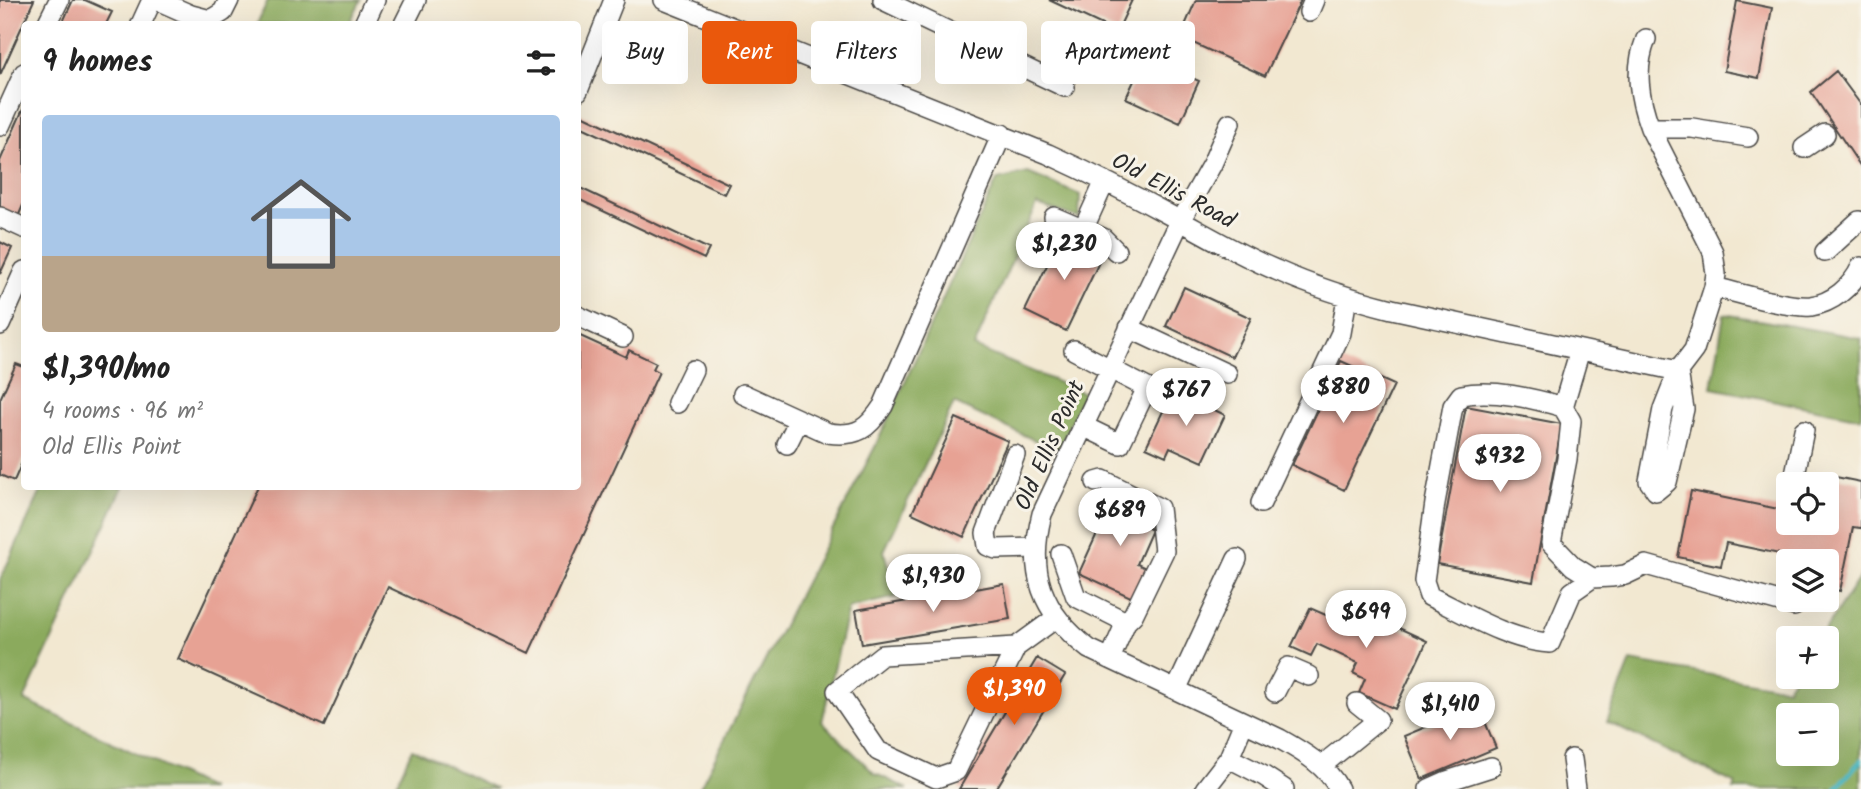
<!DOCTYPE html>
<meta charset="utf-8">
<style>
:root{--surface:#fff;--page:#f6f6f6;--text:#222;--muted:#767676;--line:#e0e0e0;--accent:#ea580c}
body{margin:0;font-family:Kalam,sans-serif;background:var(--page);color:var(--text);height:100vh;display:flex;flex-direction:column;font-size:26px;white-space:nowrap}
*{box-sizing:border-box;margin:0}
p{font-size:23px;color:var(--muted)}
.icon{flex:none;width:38px;height:38px;fill:none;stroke:currentColor;stroke-width:2;stroke-linecap:round;stroke-linejoin:round}
.map{position:relative;flex:1;overflow:hidden}
.drawer{position:absolute;left:21px;top:21px;width:560px;height:469px;display:flex;flex-direction:column;background:var(--surface);border-radius:7px;box-shadow:0 7px 28px #0002}
.drawer>*{flex:none}
.banner{position:absolute;left:602px;top:21px;width:665px;height:63px;display:flex;gap:14px}
.buttons{position:absolute;left:1776px;top:472px;display:grid;gap:14px}
.buttons a{display:grid;place-items:center;width:63px;height:63px;border-radius:7px;background:var(--surface);box-shadow:0 7px 28px #0002;font-size:35px}
.price{position:absolute;translate:-50% -60px;padding:0 16px;border-radius:24px;background:#fff;color:#222;font-size:23px;line-height:46px;filter:drop-shadow(0 2px 4px #0008)}
.price::after{content:'';position:absolute;left:50%;top:42px;width:21px;height:16px;margin-left:-10px;background:inherit;clip-path:polygon(0 0,100% 0,50% 100%)}
.price.active{background:var(--accent);color:#fff}
ul{padding:0;list-style:none}
li{display:grid;align-content:center;gap:14px;height:371px;padding:0 21px}
li+li{border-top:2px solid var(--line)}
li span{display:grid;place-items:center;height:217px;border-radius:7px;color:#555}
li>.icon{margin-inline-start:auto}
span .icon{width:126px;height:126px;fill:#fffc;stroke-width:1}
li b{font-size:30px}
h2{display:flex;justify-content:space-between;align-items:center;height:84px;padding:0 21px;font-size:30px}
.tag{padding:0 24px;border-radius:7px;background:var(--surface);box-shadow:0 7px 28px #0002;font-size:24px;line-height:63px}
.tag.active{background:var(--accent);color:#fff}
.map>svg:first-child{display:block}
</style>
<div class="map">
<svg width="1861" height="789" viewBox="0 0 1861 789">
<rect width="100%" height="100%" fill="#f7f3e8"/>
<filter id="ink" filterUnits="userSpaceOnUse"><feTurbulence type="fractalNoise" baseFrequency=".0143" numOctaves="2"/><feDisplacementMap in="SourceGraphic" scale="14" xChannelSelector="R" yChannelSelector="G"/><feConvolveMatrix kernelMatrix="1 2 1 2 8 2 1 2 1" color-interpolation-filters="sRGB"/></filter>
<filter id="wash" filterUnits="userSpaceOnUse"><feTurbulence type="fractalNoise" baseFrequency=".00686" numOctaves="4" result="noise"/><feDisplacementMap in="SourceGraphic" scale="28" xChannelSelector="R" yChannelSelector="G"/><feGaussianBlur stdDeviation="1.57" result="paint"/><feColorMatrix in="noise" values="0 0 0 0 0 0 0 0 0 0 0 0 0 0 0 0 0 1.4 0 .05"/><feComposite in="paint" operator="in"/></filter>
<g filter="url(#wash)">
<rect width="100%" height="100%" fill="#f2e8d1"/>
<!-- forest -->
<path fill="#8baa5d" stroke="#5b6a44" stroke-width="2" fill-rule="evenodd" d="M268,0H361L349,24H257Z
M1028,173L1080,195L1079,218L1037,204L974,347L1084,393L1058,451L954,403L884,551L896,597L848,608L822,722L874,773L908,789H699L877,443L997,180Z
M1724,314L1861,338V418L1712,388Z
M43,487H123L24,700L210,789H0V580Z
M1861,575V789H1733L1736,784L1607,722L1631,661L1787,688L1794,677H1827V639H1819ZM1788,716H1827V754H1788Z
M412,749L496,789H394Z"/>
<g fill="none" stroke-linecap="round" stroke-linejoin="round">
<!-- stream -->
<path stroke="#49b7c2" stroke-width="4.5" d="M1836,789L1861,760"/>
</g>
<g id="blocks">
<!-- building -->
<path fill="#e7a294" d="M0,0H34L0,75Z
M73,0H85L112,12L106,24H62Z
M1049,0H1132L1117,32Z
M1196,0H1301L1265,76L1180,37Z
M1737,1L1772,8L1759,78L1724,71Z
M1145,57L1199,81L1180,123L1126,98Z
M1836,71L1861,105V167L1811,92Z
M24,107V203L18,217L0,209V161Z
M578,113L729,184L724,194L578,125Z
M578,187L709,249L704,259L578,199Z
M1062,234L1103,254L1066,331L1025,311Z
M0,242L12,248L0,274Z
M1184,287L1251,318L1232,357L1166,326Z
M578,335L626,357L629,350L656,363L653,369L659,372L529,653L388,587L324,726L178,659L258,486H578Z
M1341,361L1394,385L1344,490L1292,465Z
M16,364L24,367V458L14,481L0,475V399Z
M1173,390L1225,415L1203,462L1170,447L1166,456L1146,447Z
M1466,406L1562,424L1533,582L1437,564Z
M956,418L1008,441L964,537L912,513Z
M1826,475L1861,482V528L1853,527L1840,591L1827,588V562H1788L1789,556L1726,543L1721,566L1678,557L1691,491L1788,511V523H1827V485H1824Z
M1115,494L1155,512L1148,528L1152,530L1137,564L1150,570L1137,600L1079,573Z
M1004,584L1010,619L862,644L856,610Z
M1345,603L1427,641L1395,709L1359,693L1365,679L1353,673L1358,663L1317,644L1311,656L1291,647L1310,608L1337,620Z
M1037,658L1065,675L996,789H959Z
M1478,705L1496,748L1422,779L1404,736Z"/>
</g>
</g>
<g filter="url(#ink)">
<use href="#blocks" fill-opacity="0" stroke="#494744" stroke-width="2"/>
<g fill="none" stroke-linecap="round" stroke-linejoin="round">
<!-- minor casing -->
<g stroke="#494744" stroke-width="22">
<path id="minor" d="M157,0L191,15L210,20L223,12L229,0
M664,0L1048,154C1092,174 1135,196 1177,219C1210,237 1242,256 1276,270C1314,287 1352,299 1392,309L1678,371
M883,0L1065,87
M1309,12L1314,0
M47,24L59,0
M141,24L152,0
M364,24L375,0
M404,24L416,0
M1646,39C1634,70 1639,98 1650,128H1692L1748,137
M578,91L614,0
M1230,123L1212,164L1180,221L1042,514C1027,572 1041,612 1089,649L1280,739C1303,752 1326,765 1339,789
M0,126L24,73
M1650,128L1713,252L1716,274L1714,287
M1804,148L1825,134
M0,217L24,228
M1054,217L1103,238L1116,251
M1083,230L1105,181
M1825,252L1859,221
M578,316L623,337
M0,325L24,271
M1129,328L1227,374
M1074,350L1147,388L1120,444L1083,426
M1678,371L1684,409L1667,482L1656,491L1649,481L1663,409L1678,371L1694,350L1714,287C1739,293 1787,308 1811,306C1832,303 1852,287 1861,267
M743,394L828,433C857,437 868,429 883,406L1002,134
M677,403L693,370
M1563,407L1580,350
M787,444L799,420
M1015,455L986,533L988,546L996,549L1035,548
M1096,482L1103,480L1159,508L1164,551L1133,615L1126,622L1110,659
M1793,484L1804,430
M1261,503L1341,333L1347,297
M1061,554L1076,597L1126,622
M1592,578L1573,566L1551,543L1567,459L1571,421L1563,407C1531,398 1494,389 1461,395L1453,406L1435,503L1424,581L1429,596C1466,614 1510,641 1550,643L1572,592L1592,578L1611,577L1625,575L1646,565L1794,606
M1016,647L956,771L936,778L878,751L837,691L882,655L1016,647L1056,618
M1176,690L1237,559
M1275,692L1288,667L1309,676
M1244,722L1229,758L1264,776L1284,789
M1572,759L1576,789
M1321,766L1378,720L1357,703
M1205,789L1229,758
M1429,789L1447,781L1491,767"/>
</g>
<!-- minor -->
<use href="#minor" stroke="#fff" stroke-width="19"/>
</g>
</g>
<g text-anchor="middle" stroke-width="6" stroke-linejoin="round" paint-order="stroke">
<!-- street labels -->
<g font-size="23" fill="#2b2b2b" stroke="#f7f3e8">
<text transform="translate(1174 190) rotate(28)" y="8">Old Ellis Road</text>
<text transform="translate(1049 445) rotate(-66)" y="8">Old Ellis Point</text>
</g>
</g>
</svg>
<div class="buttons">
<a><svg class="icon" aria-label="locate" viewBox="0 0 24 24"><circle cx="12" cy="12" r="6"/><path d="M12 2v4M12 18v4M2 12h4M18 12h4"/></svg></a>
<a><svg class="icon" aria-label="layers" viewBox="0 0 24 24"><path d="M12 4l9 5-9 5-9-5zM3 14l9 5 9-5"/></svg></a>
<a>+</a>
<a>−</a>
</div>
<b class="price" style="left:1064px;top:282px">$1,230</b>
<b class="price" style="left:1343px;top:425px">$880</b>
<b class="price" style="left:1186px;top:428px">$767</b>
<b class="price" style="left:1500px;top:494px">$932</b>
<b class="price" style="left:1120px;top:548px">$689</b>
<b class="price" style="left:933px;top:614px">$1,930</b>
<b class="price" style="left:1366px;top:650px">$699</b>
<b class="price active" style="left:1014px;top:727px">$1,390</b>
<b class="price" style="left:1450px;top:742px">$1,410</b>
<div class="banner">
<a class="tag">Buy</a>
<a class="tag active">Rent</a>
<a class="tag">Filters</a>
<a class="tag">New</a>
<a class="tag">Apartment</a>
</div>
<section class="drawer">
<h2>9 homes<svg class="icon" aria-label="filters" viewBox="0 0 24 24"><path d="M4 7h16M4 17h16"/><circle cx="9" cy="7" r="2"/><circle cx="15" cy="17" r="2"/></svg></h2>
<ul>
<li><span style="background:linear-gradient(#a9c7e8 65%,#b9a48a 0)"><svg class="icon" aria-label="home" viewBox="0 0 24 24"><path d="M3 11l9-7 9 7M6 9v11h12V9"/></svg></span><div><b>$1,390/mo</b><p>4 rooms · 96 m²</p><p>Old Ellis Point</p></div></li>
</ul>
</section>
</div>
